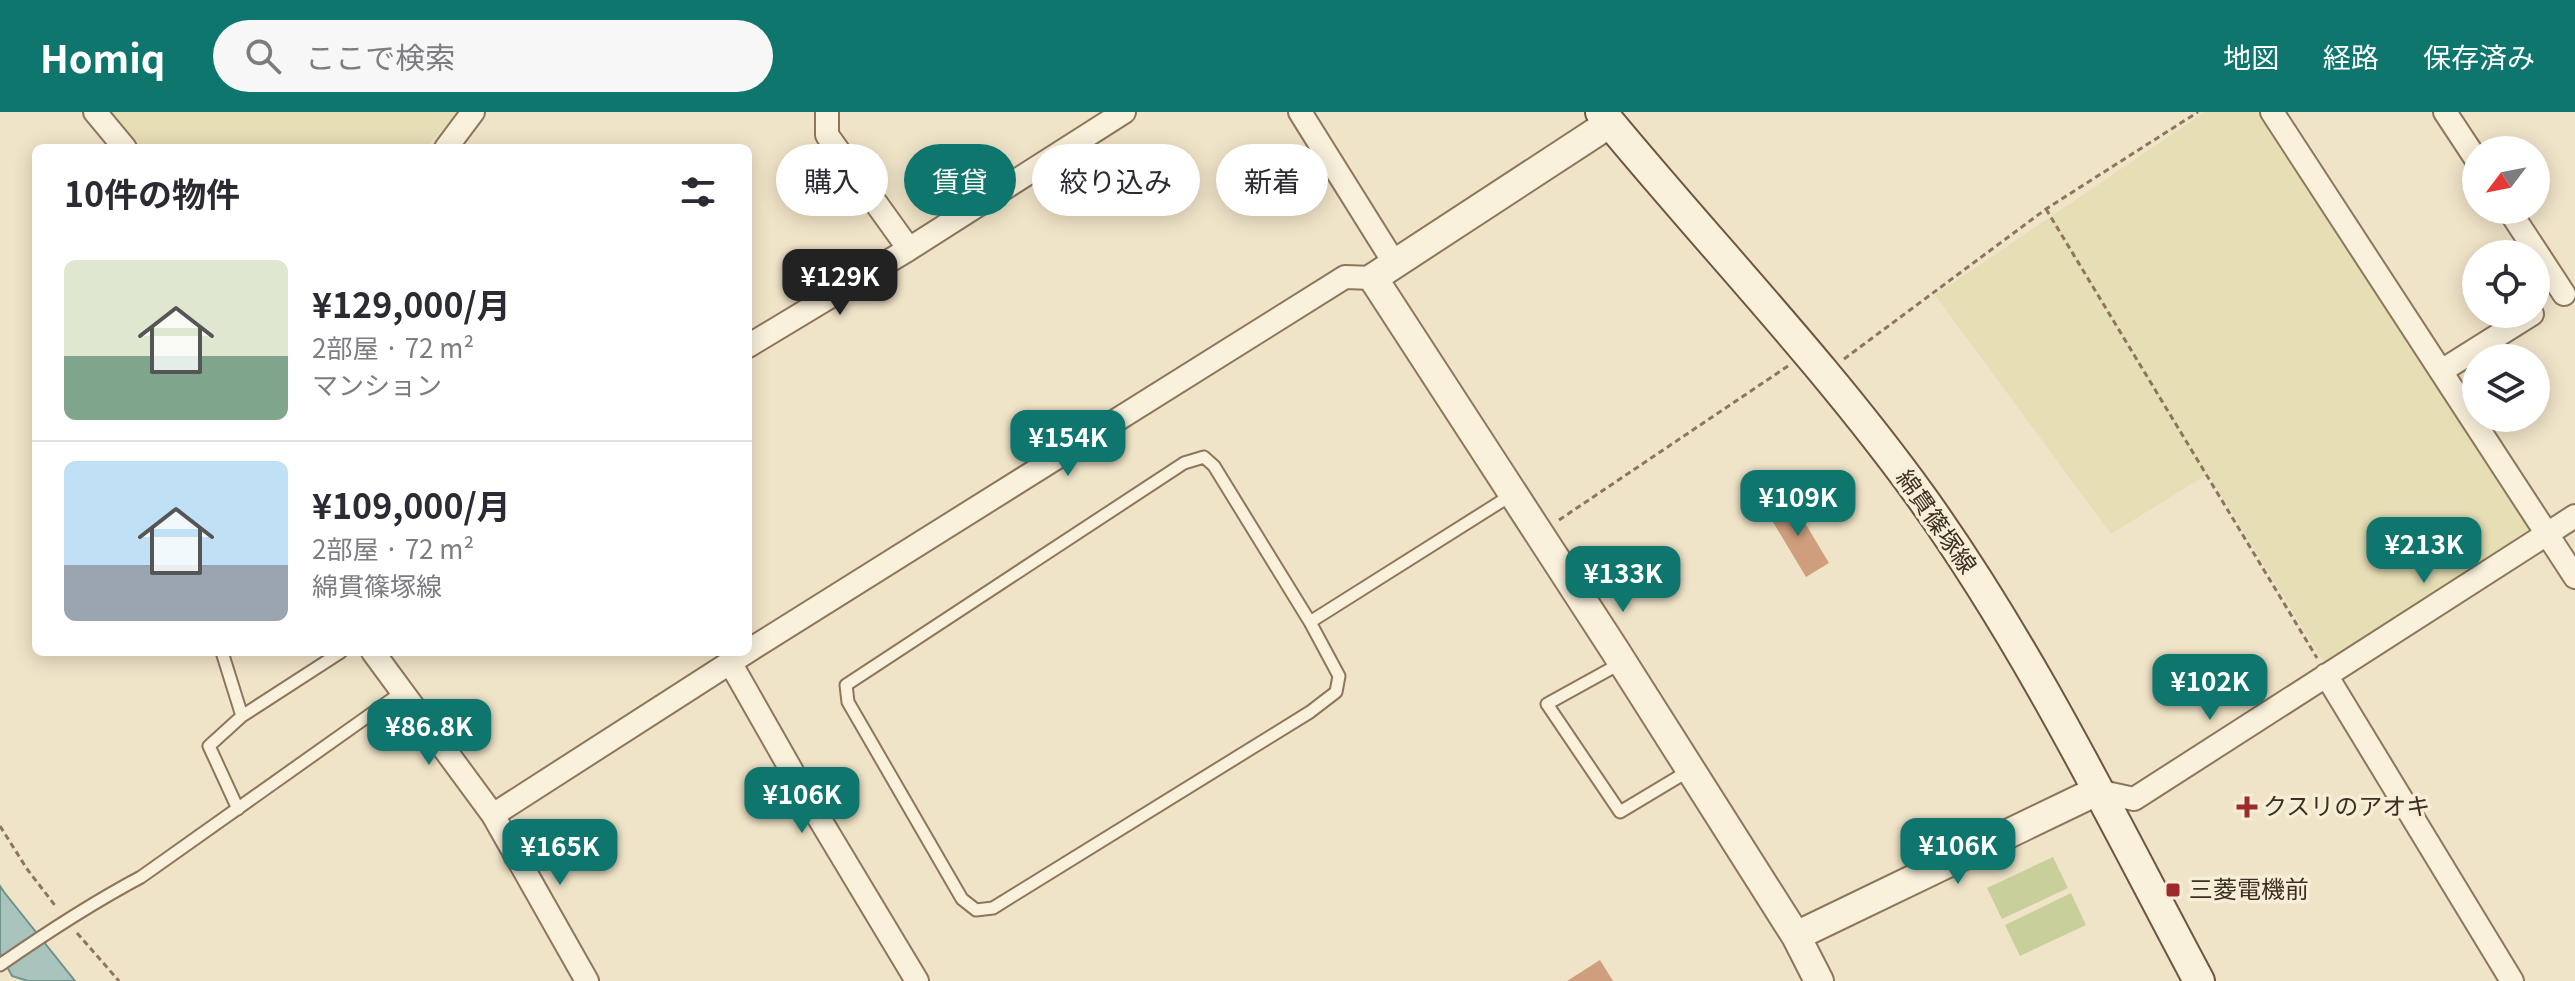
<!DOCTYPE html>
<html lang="ja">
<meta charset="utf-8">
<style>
:root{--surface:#fff;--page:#f7f7f7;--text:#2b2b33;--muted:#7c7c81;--line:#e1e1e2;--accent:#0f766e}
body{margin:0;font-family:Georgia,"Noto Sans JP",serif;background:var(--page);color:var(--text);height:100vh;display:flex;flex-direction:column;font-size:30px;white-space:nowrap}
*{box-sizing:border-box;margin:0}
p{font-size:26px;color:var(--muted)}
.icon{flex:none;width:44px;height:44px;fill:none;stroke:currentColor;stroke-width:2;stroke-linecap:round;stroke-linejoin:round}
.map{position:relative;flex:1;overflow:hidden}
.panel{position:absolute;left:32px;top:32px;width:720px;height:512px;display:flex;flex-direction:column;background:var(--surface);border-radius:12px;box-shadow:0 4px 20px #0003}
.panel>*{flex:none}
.guide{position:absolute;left:776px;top:32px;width:760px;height:72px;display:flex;gap:16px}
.needle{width:52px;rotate:238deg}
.fabs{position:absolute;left:2462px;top:24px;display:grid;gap:16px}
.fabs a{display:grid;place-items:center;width:88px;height:88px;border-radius:50%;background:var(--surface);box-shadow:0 4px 20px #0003;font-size:40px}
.price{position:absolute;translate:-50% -68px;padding:0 18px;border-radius:16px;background:var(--accent);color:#fff;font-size:26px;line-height:52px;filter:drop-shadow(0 2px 4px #0008)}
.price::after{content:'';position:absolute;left:50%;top:48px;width:24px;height:18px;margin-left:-12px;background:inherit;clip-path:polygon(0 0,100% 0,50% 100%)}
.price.selected{background:#222;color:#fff}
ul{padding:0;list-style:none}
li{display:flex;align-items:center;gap:24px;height:200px;padding:0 32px}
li+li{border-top:2px solid var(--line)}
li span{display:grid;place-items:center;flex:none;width:224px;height:160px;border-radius:12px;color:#555}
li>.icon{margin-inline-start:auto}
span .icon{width:96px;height:96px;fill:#fffc;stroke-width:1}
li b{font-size:34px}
h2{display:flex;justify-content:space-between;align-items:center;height:96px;padding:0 32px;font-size:34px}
.chip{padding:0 28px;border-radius:36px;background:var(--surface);box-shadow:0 4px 20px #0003;font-size:28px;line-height:72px}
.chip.selected{background:var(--accent);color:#fff}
header{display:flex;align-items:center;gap:48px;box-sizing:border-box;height:112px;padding:0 40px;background:var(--accent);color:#fff}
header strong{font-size:38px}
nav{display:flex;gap:44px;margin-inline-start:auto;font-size:28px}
.search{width:560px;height:72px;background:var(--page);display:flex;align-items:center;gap:20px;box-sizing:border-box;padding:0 28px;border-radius:44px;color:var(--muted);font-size:30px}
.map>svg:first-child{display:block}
</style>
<header>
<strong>Homiq</strong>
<div class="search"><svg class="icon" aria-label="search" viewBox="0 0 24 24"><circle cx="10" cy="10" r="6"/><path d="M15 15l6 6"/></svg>ここで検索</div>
<nav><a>地図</a><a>経路</a><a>保存済み</a></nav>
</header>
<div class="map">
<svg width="2575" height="869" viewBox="0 0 2575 869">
<rect width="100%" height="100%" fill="#f0e4c8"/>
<!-- farmland -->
<path fill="#e6deb5" d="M109,0H459L425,36H138Z
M2205,0H2258L2535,415L2325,552L2208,362L2111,422L1935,183Z"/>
<!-- green -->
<path fill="#c9cf9b" d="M2053,745L2068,776L2002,807L1987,776Z
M2071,781L2086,813L2020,844L2005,813Z"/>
<!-- water -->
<path fill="#a9c4bc" stroke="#6f938a" stroke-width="2" d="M0,774L4,780L75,869H28L12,864L0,841Z"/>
<!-- building -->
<path fill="#cf9f7d" d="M1790,386L1829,451L1806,465L1767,400Z
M1600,848L1613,869H1567Z"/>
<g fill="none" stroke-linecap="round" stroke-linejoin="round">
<!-- service casing -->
<g stroke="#8d765c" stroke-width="15">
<path id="service" d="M1204,345L1214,354L1310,510L1339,564L1336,580L1310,600L993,796L976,798L962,787L848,590L846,573L1184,351Z
M1310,510L1513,382
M222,540L242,604
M1623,550L1547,592L1620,700L1690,658
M238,697L209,634L242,604L341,540
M0,853C46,821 92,791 141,765L402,580"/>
</g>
<!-- minor casing -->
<g stroke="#8d765c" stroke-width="26">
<path id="minor" d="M95,0L125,36
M827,0V23L909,137
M1300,0L1395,152
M2272,0L2575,465
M2445,0L2476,47
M446,36L473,0
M2509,98L2564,182
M748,234L909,137L1124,0
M2443,258L2532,202
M373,540L493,703L587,869
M731,552L810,691L917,869
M2326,563L2512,869
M2097,679L2134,687L2575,404
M493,703L756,534L1345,165L1373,166"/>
</g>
<!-- tertiary casing -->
<g stroke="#8d765c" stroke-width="32">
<path id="tertiary" d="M1610,11L1373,166L1614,537L1796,824L1819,869
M1796,824L2097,679"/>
</g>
<!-- secondary casing -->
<g stroke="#6f573f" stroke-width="34">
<path id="secondary" d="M1601,0C1707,129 1824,250 1922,386C2030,537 2112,706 2199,869"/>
</g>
<!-- path -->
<path stroke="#8d765c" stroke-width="3" stroke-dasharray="6 4" stroke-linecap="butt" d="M2046,97L2317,546
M1844,247L2046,97L2198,0
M1559,408L1788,254
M0,714L27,757L57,796
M77,821L119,869"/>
<!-- service -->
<use href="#service" stroke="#faf1dc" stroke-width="11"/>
<!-- minor -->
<use href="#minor" stroke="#faf1dc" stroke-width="22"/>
<!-- tertiary -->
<use href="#tertiary" stroke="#faf1dc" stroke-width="28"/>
<!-- secondary -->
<use href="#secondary" stroke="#faf1dc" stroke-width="30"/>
</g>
<!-- markers -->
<g fill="#9e2a2b" stroke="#f7eed8" stroke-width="3">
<path d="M2243 683h8v8h8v8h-8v8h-8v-8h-8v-8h8z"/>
<rect x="2165" y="770" width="16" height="16" rx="4"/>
</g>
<g text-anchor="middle" stroke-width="7" stroke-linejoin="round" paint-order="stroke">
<!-- street labels -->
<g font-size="24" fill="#3d2e20" stroke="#f7eed8">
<text transform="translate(1936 410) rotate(55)" y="8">綿貫篠塚線</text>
</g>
<!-- poi labels -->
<g font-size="24" fill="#3d2e20" stroke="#f7eed8" text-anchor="start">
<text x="2263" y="703">クスリのアオキ</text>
<text x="2189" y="786">三菱電機前</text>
</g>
</g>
</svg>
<div class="fabs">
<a><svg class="needle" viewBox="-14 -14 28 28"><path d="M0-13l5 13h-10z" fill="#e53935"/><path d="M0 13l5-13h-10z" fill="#7c7c81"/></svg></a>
<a><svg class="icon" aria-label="locate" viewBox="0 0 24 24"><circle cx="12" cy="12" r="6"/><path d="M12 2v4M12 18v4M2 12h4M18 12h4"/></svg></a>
<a><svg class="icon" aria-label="layers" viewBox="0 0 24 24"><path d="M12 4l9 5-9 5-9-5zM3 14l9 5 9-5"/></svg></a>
</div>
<b class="price selected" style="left:840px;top:205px">¥129K</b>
<b class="price" style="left:1068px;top:366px">¥154K</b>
<b class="price" style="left:1798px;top:426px">¥109K</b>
<b class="price" style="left:2424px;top:473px">¥213K</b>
<b class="price" style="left:1623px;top:502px">¥133K</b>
<b class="price" style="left:2210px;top:610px">¥102K</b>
<b class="price" style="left:429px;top:655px">¥86.8K</b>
<b class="price" style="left:802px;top:723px">¥106K</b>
<b class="price" style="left:1958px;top:774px">¥106K</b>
<b class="price" style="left:560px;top:775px">¥165K</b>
<div class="guide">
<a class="chip">購入</a>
<a class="chip selected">賃貸</a>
<a class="chip">絞り込み</a>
<a class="chip">新着</a>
</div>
<section class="panel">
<h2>10件の物件<svg class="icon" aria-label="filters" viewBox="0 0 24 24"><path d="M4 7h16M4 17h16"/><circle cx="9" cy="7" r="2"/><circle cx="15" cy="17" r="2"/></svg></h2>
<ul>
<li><span style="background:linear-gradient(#dfe7d0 60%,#7fa58c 0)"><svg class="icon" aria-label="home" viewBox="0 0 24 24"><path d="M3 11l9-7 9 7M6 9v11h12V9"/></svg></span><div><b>¥129,000/月</b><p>2部屋 · 72 m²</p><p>マンション</p></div></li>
<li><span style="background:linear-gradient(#bfe0f5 65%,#9aa5b1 0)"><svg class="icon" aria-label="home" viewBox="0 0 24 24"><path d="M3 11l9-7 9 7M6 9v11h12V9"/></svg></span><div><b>¥109,000/月</b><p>2部屋 · 72 m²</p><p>綿貫篠塚線</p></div></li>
</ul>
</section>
</div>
